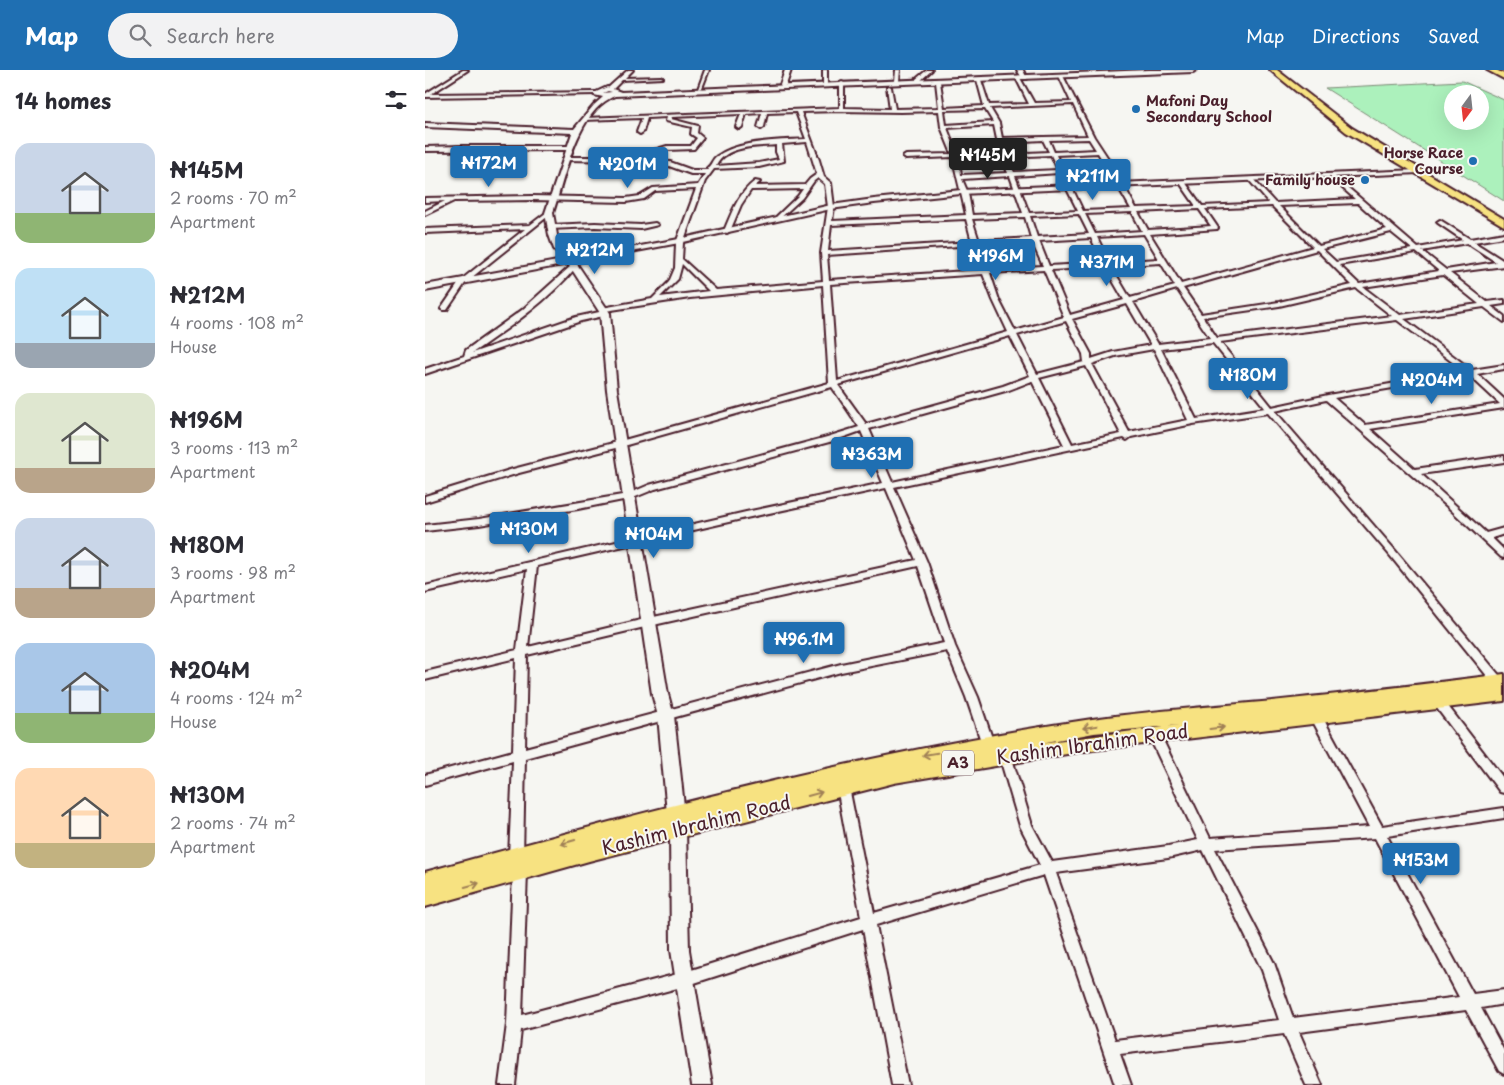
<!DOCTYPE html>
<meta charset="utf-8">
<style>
:root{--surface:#fff;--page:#f2f2f3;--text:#2b2b33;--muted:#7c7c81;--accent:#1f6fb2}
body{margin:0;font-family:"Playpen Sans",sans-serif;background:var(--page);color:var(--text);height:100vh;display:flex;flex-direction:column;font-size:19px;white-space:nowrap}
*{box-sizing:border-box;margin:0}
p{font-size:16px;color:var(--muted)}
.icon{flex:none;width:28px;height:28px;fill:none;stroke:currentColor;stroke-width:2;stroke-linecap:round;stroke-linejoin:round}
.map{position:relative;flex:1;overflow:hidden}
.sheet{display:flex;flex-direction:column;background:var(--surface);width:425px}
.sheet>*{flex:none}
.needle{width:32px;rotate:195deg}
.fabs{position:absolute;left:1019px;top:15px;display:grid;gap:10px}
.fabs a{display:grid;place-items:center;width:45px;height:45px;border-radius:50%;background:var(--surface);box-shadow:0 5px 20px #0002;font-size:25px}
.price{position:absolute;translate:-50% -42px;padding:0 11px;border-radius:5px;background:var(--accent);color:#fff;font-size:16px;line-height:32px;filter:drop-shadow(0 1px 2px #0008)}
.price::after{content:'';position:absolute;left:50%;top:30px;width:15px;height:11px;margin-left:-8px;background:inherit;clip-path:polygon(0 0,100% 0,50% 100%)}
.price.current{background:#222;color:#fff}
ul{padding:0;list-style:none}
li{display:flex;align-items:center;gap:15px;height:125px;padding:0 15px}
li span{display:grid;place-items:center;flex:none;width:140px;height:100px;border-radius:15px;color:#555}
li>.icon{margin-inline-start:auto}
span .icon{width:60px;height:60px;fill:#fffc;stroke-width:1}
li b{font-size:21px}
h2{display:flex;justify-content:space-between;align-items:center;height:60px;padding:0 15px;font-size:21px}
header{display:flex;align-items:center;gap:30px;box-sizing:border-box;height:70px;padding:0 25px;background:var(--accent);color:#fff}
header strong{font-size:24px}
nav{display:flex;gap:28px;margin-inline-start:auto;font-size:18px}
.search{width:350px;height:45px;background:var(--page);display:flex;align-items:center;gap:12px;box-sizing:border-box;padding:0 18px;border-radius:28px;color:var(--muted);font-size:19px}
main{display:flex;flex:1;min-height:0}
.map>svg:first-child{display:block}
</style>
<header>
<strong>Map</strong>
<div class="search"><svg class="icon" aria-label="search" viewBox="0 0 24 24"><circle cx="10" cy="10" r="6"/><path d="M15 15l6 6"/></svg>Search here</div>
<nav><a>Map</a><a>Directions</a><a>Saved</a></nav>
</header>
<main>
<section class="sheet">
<h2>14 homes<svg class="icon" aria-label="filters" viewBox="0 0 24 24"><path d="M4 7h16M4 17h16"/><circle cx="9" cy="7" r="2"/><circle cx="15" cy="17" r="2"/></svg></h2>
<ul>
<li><span style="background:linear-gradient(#c9d6e8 70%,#8fb573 0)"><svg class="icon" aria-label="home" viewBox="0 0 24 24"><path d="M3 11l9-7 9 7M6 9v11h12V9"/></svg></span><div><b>₦145M</b><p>2 rooms · 70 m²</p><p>Apartment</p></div></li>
<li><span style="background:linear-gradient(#bfe0f5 75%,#9aa5b1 0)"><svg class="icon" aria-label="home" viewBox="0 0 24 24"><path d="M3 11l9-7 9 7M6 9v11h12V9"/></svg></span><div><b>₦212M</b><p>4 rooms · 108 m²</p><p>House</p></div></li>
<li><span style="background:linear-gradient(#dfe7d0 75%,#b9a48a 0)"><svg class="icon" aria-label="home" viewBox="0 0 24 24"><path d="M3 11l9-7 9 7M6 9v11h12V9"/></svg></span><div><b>₦196M</b><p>3 rooms · 113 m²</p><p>Apartment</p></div></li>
<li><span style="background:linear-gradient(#c9d6e8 70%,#b9a48a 0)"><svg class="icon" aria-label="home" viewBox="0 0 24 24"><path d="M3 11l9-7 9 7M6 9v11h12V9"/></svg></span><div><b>₦180M</b><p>3 rooms · 98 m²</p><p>Apartment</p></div></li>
<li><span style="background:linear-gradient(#a9c7e8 70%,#8fb573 0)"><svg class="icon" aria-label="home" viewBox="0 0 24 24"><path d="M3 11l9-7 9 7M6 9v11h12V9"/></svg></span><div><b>₦204M</b><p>4 rooms · 124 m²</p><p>House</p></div></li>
<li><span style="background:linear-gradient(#ffd9b3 75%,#c2b280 0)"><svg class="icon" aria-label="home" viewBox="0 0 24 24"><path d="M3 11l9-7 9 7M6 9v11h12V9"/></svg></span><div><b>₦130M</b><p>2 rooms · 74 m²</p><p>Apartment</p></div></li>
</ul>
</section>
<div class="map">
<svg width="1079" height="1015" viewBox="0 0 1079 1015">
<rect width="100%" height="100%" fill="#f6f6f2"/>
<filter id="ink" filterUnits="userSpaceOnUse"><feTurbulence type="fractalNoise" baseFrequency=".02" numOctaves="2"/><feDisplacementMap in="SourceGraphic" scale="10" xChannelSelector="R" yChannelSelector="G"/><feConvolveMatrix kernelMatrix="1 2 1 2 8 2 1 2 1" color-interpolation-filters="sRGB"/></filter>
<g filter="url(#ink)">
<!-- green -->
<path fill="#acf1bc" stroke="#7b8874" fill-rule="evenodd" d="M1037,11L1079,30V131L900,18ZM1028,24H1055V51H1028Z"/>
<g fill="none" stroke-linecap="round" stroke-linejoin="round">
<!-- minor casing -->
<g stroke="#4a1f2b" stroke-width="4">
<path id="minor" d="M38,0H43L6,24L171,22L173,23L171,24L0,27V24Z
M203,0H208L200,8L236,7L238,8L197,10L187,20H183V18Z
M280,0H284L277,18L273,19Z
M398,0H402V14L400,15L398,14Z
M471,0H475L474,11L472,12L470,11Z
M502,0H507L495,11H491V9Z
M636,5L638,6L669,67L690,99L711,138L771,136L755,113L758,111L760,112L777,136L844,133L824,110L827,108L850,133L930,129L905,107L904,106L907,104L993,178L1038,170L1013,153L1012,152L1015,150L1045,169L1079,163V167L1049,172L1079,191V196L1025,203L1062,232L1079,230V234L1066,236L1079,246V252L1059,237L979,249L1047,300L1079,295V299L1052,304L1079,329V338L945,359L990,399L1079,386V392L996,404L1061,463L1079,458V464L1067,468L1079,480V488L1076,487L1024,438L901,330L850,341L969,479L1079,611V623L1075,622L963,483L843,343L768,354L706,367L702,370L699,368L469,417L502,492L530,576L553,627L569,674L567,677L563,679L559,677L557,674L541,627L522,581L416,602L100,688L98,787L96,791L91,793L86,791L84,787L88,691L0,715V705L88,681L91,588L0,610V602L92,580L102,499L0,522V516L321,442L458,413L436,361L408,371L230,419L208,428L153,439L54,455L0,461V455L54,449L203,424L224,415L402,367L434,357L407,317L198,376L94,403L0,432V426L88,399L192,372L404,313L398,215L265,228L180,241L184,243L183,245L156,251L0,304V299L39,286L41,280L97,240L147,195L152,196C123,231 84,258 47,283L151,247L179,241L175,239L177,238L227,229L244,212L250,198L251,173L271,119L230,121L219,129L201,132L107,130L29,131L0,145V141L20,131L0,132V128L107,126L201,128L215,126L228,118L273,115L280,104H266L244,96L205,91L139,90L138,89L141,87H206L242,76H266L272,68L266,64L267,57L241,51L242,47L222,48L218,62L215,64L212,62L217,48L158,50L160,48L415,38V13L417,12L419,13V38L465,39L462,17L464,16L466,17L470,39L514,38L511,12L513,11L515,12L519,38L559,36L552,10L554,9L556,10L564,35L604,34L591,8L593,7L595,8L609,33L646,32L634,6ZM648,34L663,66L577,68L574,53L565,38ZM560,39L568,52L521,55L519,40ZM415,41L476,42L514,41L516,57L527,84L481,85L478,87L481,89L528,87C531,106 537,125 541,145L407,151L409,137L406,113L399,107L394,90L376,42ZM371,42L381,69C354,71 314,70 292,86C287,89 287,95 282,98L283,100H267L245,92L213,88L242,80L269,79L278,68L272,63L273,56L246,49L247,47L316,44L311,57L314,59L317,57L321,44L337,43L333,57L336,59L339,57L342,43ZM569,55L575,84L533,86L522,58ZM664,69L671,80L629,82L624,70ZM618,70L624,82L580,84L578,72ZM382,72L392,104L385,109L380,115L330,116L335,112L330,111C313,124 307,142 299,161L302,163L305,161L316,135L326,120L378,119L373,126L351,147V149L353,150L377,128L389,111L393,108L400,114L403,137L396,183L398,211L291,220L257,189L258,173L280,111L289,99L334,97L359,91L357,74ZM351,75V82L354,89L334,93L291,96C301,75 331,77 351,75ZM673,83L682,98L638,100L631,85ZM626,85L633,100L589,102L581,87ZM576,87L583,103L536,105L534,89ZM684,101L706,139L658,141L640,103ZM634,103L653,141L604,143L590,106ZM585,106L598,143L547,145L543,123L537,109ZM933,133L962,159L894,176L854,136ZM847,136L888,177L756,214L725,164L792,159L793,158L780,139ZM774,139L786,156L723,160L713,142ZM707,142L717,161L670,164L660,144ZM654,144L664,164L612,167L605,146ZM600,147L606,168L554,171L547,149ZM541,149L547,172L403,181L406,155ZM966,162L987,179L911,192L897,179ZM719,164L734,189L684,192L672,167ZM666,168L678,193L624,196L614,171ZM607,172L618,196L564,199L555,175ZM1042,173L1071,192L1021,200L997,181ZM549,175L557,200L404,210L402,185ZM892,180L927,215L854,232L776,244L758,218ZM991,182L1014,201L934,214L914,195ZM736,193L750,216L705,228L686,196ZM257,194L284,221L235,227L253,209ZM680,197L699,230L645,245L626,200ZM619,200L639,247L590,261L574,230L565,203ZM558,204L568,230L583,262L412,311L405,214ZM1018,205L1054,234L975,245L938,217ZM931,218L967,246L792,268L778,247L854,236ZM752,219L785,268L733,274L708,232ZM702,234L726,275L688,282L666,289V284L647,249ZM972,250L1039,301L903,325L847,337L795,272ZM641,251L658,284L659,292L612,304L592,265ZM585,266L605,306L578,316L441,354L413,315ZM788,273L840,338L771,349L736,279ZM729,279L763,350L704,362L667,294L690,286ZM661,296L696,364L647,374L614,308ZM1044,305L1075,334L940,355L909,328ZM607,311L639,375L467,412L444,359L584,320ZM461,418L491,490L224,548L103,577L112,496L321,448ZM493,496L519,573L416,594L100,678L102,585L224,556Z
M37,76H145L148,78L145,80H127L0,81V77Z
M122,142L127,143L41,212L22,240H18L16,239L36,210L100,159L0,163V159L105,155Z
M170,153L216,155L230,153L233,155L216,159L170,157L125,159L122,157L125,155Z
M1012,626L1016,627L1079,709V723L1075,722L1008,633L1006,630L1008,627Z
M889,638L893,639L957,756L1079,738V748L962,766L1048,924L1079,920V934L1056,938L1079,981V1004L1074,1001L1041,940L874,962L897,1015H881L859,964L695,984L706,1015H690L619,805L451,855L483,1015H467L438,859L260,916L96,960L90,1015H74L82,954L88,802L90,798L95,796L100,798L102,802L97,945L260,902L436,847L412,717L414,713L418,712L422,713L424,717L449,843L615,795L595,756L574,685L576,682L580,680L584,682L586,685L607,755L627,792L743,776L773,770L723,664L725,661L729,659L733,661L735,664L785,768L944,757L883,642L885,639ZM950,768L1034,927L868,948L849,893L790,779ZM778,780L837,900L854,950L690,970L631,803L743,788Z"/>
</g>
<!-- tertiary casing -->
<g stroke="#4a1f2b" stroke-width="4">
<path id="tertiary" d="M360,0H366L361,15L358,17L355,15Z
M592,0H598L602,9H598Z
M992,100L994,101V103L536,124L449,133L406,139L254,173L0,221V215L254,169L406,135L449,129L536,120Z
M253,753L259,755L261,760L264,880L287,1015H267L246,880L245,760L247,755Z"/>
</g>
<!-- secondary casing -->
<g stroke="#4a1f2b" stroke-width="4">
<path id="secondary" d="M724,0H771L768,2L190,26C151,41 140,108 128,143L132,165L138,179L152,194L185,243L192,320L243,624L249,646L261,754L258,759L252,761L246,759L243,754L233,646L227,624L182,320L175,243L146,198L129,179L124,165L120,143L147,63L0,57V53L149,59L169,35L178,27L169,25V23L182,17L196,22ZM183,21L187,22L178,23Z"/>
</g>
<!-- primary casing -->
<g stroke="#4a1f2b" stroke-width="4">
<path id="primary" d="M845,0H852L927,58L1079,149V156L921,62Z"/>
</g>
<!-- trunk casing -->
<g stroke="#4a1f2b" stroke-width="4">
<path id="trunk" d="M1062,0H1071L1079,4V9Z
M1079,604V631L660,681L469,713L164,791L0,837V802C220,741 441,682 667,649C723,641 781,637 837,632C918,624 999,614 1079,604ZM754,655L616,673L669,663Z"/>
</g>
<!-- minor -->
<use href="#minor" fill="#f6f6f2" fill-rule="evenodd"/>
<!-- tertiary -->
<use href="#tertiary" fill="#f6f6f2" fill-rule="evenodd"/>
<!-- secondary -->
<use href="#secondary" fill="#f6f6f2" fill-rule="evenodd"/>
<!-- primary -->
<use href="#primary" fill="#f7e281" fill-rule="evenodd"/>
<!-- trunk -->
<use href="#trunk" fill="#f7e281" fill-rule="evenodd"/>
</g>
<!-- one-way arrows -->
<defs><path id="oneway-shaft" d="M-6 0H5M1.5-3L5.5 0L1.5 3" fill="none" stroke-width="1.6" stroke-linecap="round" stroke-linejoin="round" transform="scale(1.25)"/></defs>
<g stroke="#a08056">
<use href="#oneway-shaft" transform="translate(665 657) rotate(171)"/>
<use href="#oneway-shaft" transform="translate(792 658) rotate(-7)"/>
<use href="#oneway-shaft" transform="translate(505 684) rotate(170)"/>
<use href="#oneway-shaft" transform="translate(390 724) rotate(-15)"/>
<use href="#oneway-shaft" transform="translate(143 772) rotate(164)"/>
<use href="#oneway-shaft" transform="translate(47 815) rotate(-15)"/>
</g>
</g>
<!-- markers -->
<g fill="#1f6fb2" stroke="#f6f6f2" stroke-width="2">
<circle cx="711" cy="39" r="5"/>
<circle cx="1048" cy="91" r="5"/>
<circle cx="940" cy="110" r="5"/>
</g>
<g text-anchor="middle" stroke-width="4" stroke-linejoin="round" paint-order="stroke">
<!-- far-poi labels -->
<g font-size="14" font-weight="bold" fill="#4a1f2b" stroke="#f6f6f2" text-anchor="end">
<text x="721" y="36" text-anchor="start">Mafoni Day<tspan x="721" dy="16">Secondary School</tspan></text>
<text x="1038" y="88">Horse Race<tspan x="1038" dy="16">Course</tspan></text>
<text x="930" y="115">Family house</text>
</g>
<!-- shield labels -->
<rect fill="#f6f6f2" stroke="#7e6067" stroke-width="1" x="517" y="680.5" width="32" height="25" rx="4"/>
<g font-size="15" font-weight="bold" fill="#4a1f2b">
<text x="533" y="698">A3</text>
</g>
<!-- near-street labels -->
<g font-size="19" fill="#4a1f2b" stroke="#f6f6f2">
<text transform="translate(667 674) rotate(-8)" y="7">Kashim Ibrahim Road</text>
<text transform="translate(271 755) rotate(-14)" y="7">Kashim Ibrahim Road</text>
</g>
</g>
</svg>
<div class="fabs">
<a><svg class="needle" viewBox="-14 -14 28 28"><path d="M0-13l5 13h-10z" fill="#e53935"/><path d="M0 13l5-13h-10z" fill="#7c7c81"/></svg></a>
</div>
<b class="price current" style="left:563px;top:110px">₦145M</b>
<b class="price" style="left:64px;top:118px">₦172M</b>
<b class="price" style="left:203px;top:119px">₦201M</b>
<b class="price" style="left:668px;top:131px">₦211M</b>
<b class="price" style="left:170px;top:205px">₦212M</b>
<b class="price" style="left:571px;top:211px">₦196M</b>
<b class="price" style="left:682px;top:217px">₦371M</b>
<b class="price" style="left:823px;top:330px">₦180M</b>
<b class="price" style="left:1007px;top:335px">₦204M</b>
<b class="price" style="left:447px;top:409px">₦363M</b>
<b class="price" style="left:104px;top:484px">₦130M</b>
<b class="price" style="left:229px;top:489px">₦104M</b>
<b class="price" style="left:379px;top:594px">₦96.1M</b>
<b class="price" style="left:996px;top:815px">₦153M</b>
</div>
</main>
